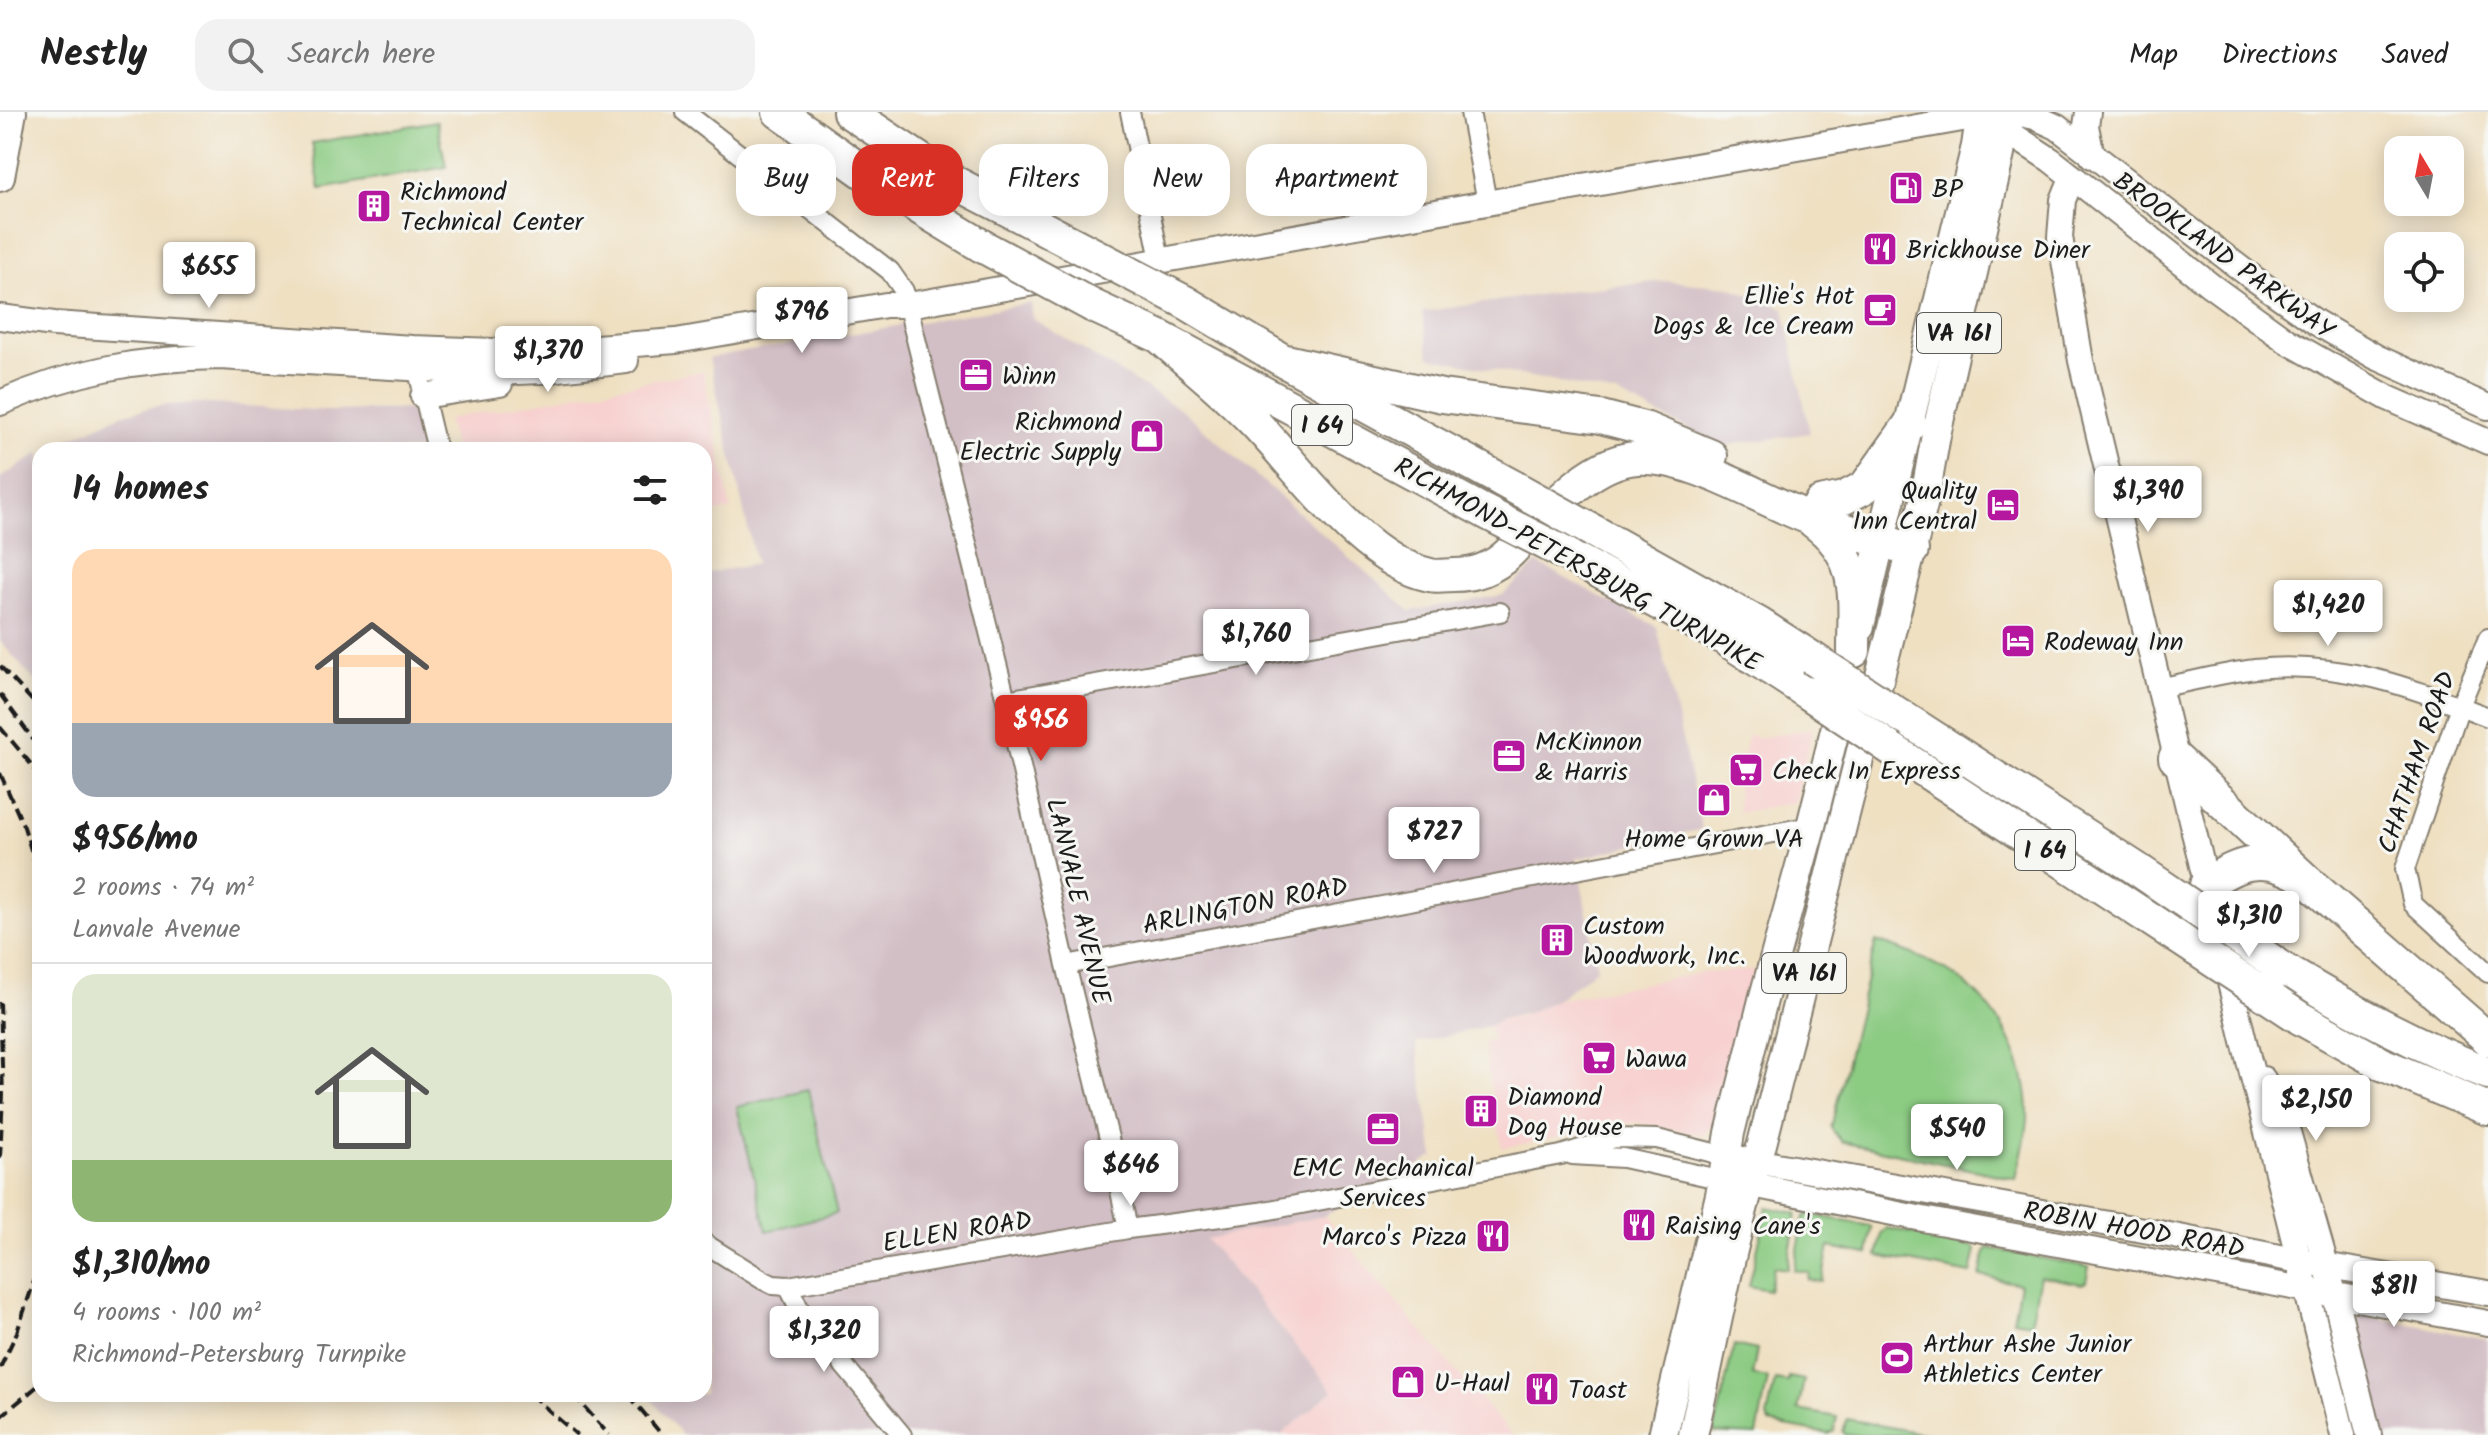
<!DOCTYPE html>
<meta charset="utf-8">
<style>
:root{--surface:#fff;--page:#f2f2f2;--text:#222;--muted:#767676;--line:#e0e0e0;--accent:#d93025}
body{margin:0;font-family:Kalam,sans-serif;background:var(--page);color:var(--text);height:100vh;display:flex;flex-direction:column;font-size:30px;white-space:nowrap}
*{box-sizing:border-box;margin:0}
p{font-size:26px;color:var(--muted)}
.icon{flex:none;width:44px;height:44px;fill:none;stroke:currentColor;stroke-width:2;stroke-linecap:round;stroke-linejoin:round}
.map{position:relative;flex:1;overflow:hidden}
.panel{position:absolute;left:32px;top:330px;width:680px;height:960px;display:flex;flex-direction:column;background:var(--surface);border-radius:24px;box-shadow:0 4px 20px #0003}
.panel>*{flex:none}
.banner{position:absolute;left:736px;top:32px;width:760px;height:72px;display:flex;gap:16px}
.needle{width:52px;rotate:350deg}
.controls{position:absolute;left:2384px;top:24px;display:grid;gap:16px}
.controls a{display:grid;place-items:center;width:80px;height:80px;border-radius:16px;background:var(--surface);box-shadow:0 4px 20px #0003;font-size:40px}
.price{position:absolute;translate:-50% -68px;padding:0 18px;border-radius:8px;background:#fff;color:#222;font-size:26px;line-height:52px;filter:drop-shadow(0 2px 4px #0008)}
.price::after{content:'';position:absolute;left:50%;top:48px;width:24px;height:18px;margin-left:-12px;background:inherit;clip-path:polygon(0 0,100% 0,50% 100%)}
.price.active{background:var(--accent);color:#fff}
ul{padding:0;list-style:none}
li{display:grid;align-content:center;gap:16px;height:424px;padding:0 40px}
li+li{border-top:2px solid var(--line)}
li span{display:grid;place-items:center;height:248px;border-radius:24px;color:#555}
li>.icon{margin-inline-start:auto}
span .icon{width:144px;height:144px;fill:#fffc;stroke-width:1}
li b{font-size:34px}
h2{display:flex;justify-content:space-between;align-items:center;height:96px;padding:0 40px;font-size:34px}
.chip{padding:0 28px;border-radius:24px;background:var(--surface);box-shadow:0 4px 20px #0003;font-size:28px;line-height:72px}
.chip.active{background:var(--accent);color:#fff}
header{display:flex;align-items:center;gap:48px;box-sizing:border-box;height:112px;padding:0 40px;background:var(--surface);border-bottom:2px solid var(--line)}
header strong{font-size:38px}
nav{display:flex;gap:44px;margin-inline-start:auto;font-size:28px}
.search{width:560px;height:72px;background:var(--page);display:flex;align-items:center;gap:20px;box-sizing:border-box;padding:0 28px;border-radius:24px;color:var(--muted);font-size:30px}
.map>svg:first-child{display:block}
</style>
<header>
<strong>Nestly</strong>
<div class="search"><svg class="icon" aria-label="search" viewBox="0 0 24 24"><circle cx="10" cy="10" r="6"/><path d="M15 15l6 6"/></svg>Search here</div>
<nav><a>Map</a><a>Directions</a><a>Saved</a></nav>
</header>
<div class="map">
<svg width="2488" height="1323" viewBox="0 0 2488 1323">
<rect width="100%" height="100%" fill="#f6f6f2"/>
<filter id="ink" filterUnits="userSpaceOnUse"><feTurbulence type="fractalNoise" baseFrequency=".0125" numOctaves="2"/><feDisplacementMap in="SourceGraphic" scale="16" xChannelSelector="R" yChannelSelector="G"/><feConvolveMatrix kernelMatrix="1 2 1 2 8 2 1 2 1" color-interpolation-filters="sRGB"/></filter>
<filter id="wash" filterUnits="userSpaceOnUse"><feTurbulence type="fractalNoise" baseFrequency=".006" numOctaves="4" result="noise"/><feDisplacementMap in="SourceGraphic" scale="32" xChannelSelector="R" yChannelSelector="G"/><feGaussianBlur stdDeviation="1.8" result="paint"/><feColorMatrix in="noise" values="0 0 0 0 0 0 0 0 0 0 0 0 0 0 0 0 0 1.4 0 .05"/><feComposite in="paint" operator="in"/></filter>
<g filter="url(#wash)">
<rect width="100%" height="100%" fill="#efe0c2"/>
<!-- built -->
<path fill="#f7d0cf" d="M703,259L731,398L704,402V338H455L447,307Z
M1813,616L1794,690L1738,701L1737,666L1748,622L1758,626Z
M1754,858L1716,1014L1706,1018L1704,1023L1636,1010L1502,1036L1483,931L1493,928L1488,914L1501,907L1520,904L1556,888L1700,861Z
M1324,1104L1411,1207L1512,1323H1281L1332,1280L1206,1127Z"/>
<!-- industrial -->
<path fill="#d2bec5" d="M1666,169L1729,175L1784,196L1810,321L1722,334L1617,282L1429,245L1422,200L1565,179Z
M1031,191L1033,207L1183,299L1410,499L1503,483L1537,451L1657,515L1702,717L1577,747L1597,856L1556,888L1527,901L1501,907L1488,914L1416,931L1434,1045L1324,1104L1206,1127L1333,1279L1281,1323H682L647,1282H704V462L756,452L709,246Z
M194,291L330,299L412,297L422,338H45L121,303L157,294Z
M40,341V575L0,529V366Z
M2367,1204L2488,1227V1323H2381L2355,1219V1207Z"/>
<!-- green -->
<path fill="#8bcb82" stroke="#54744f" stroke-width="2" d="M437,9L446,55L320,77L312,31Z
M1876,829C1903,838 1931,848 1955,864C2001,896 2029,951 2028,1006C2027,1026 2020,1047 2016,1067L1842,1030L1831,1016Z
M808,978L837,1101L767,1119L737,995Z
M1767,1095L1797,1101L1787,1157L1774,1155L1769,1178L1749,1174Z
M1808,1102L1870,1114L1872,1117L1868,1142L1829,1135L1822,1170L1808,1168L1809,1161L1794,1158L1804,1106Z
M1887,1116L1973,1134L1976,1138L1971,1162L1877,1144L1882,1121Z
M1988,1136L2089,1155L2086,1170L2082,1172L2040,1164L2031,1211L2013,1208L2020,1172L1980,1164L1985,1140Z
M1734,1233L1757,1238L1752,1263L1768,1266L1757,1323L1714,1321Z
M1789,1265L1804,1268L1798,1298L1837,1305L1834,1319L1828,1322L1769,1311L1767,1305L1775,1268L1788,1270Z
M1847,1307L1931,1323H1846L1843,1320Z"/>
</g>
<g filter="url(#ink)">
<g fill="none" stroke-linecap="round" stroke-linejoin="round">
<!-- street casing -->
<g stroke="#867e6f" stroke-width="22">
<path id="street" d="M685,0L890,159L904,179L1006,588L1066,853L1109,1026L1128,1117
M1130,0L1160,148
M1470,0L1487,90
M415,247L437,338
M2488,526L2460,594L2405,757L2413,792L2488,861
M2158,576C2190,570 2223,561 2255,557C2339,548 2412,575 2488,605
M1006,588L1500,500
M1066,853L1811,714
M1572,1043L1623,1046L1723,1068
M704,1131L763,1168L773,1173L788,1174L1128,1117L1259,1100L1561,1043L1615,1026L1657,1027L1726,1044
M788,1174L804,1206L902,1323"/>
</g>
<!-- secondary casing -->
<g stroke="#867e6f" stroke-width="28">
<path id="secondary" d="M2011,0L2035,5L2057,15L2249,163L2317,211L2376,245L2488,295
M2088,0L2086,14L2092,44
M1988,7L2051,48L2210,173L2287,229L2388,286L2488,330
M2072,66L2063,88L2060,125L2081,249L2245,933L2343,1323
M0,205L54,212L412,236L495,239L556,238L676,229L886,193H909L1996,1
M423,284L500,272
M0,291C71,259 142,246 220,245L494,261L541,259L626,249
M2263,967L2284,1006L2334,1181L2369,1323
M1726,1044L2149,1119L2300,1149L2488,1181
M1732,1069L1928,1108L2488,1211"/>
</g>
<!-- primary casing -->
<g stroke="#867e6f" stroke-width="32">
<path id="primary" d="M0,65L12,0
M1860,514L1976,34L1981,0
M1663,1323L1720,1083L1730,1021L1763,888L1811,714L1844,582
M1693,1323C1715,1225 1731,1128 1762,1032L1925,385L1936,323L2000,42L2007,0"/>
</g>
<!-- highway casing -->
<g stroke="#867e6f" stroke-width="36">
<path id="highway" d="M779,0L880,72L982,134
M849,0L952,69L1024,106
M1185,190L1282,248L1514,375
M1093,194L1160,225L1485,400
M1160,225C1190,252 1222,277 1250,306C1298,354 1361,449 1430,463C1437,465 1447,463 1454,463C1474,463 1494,456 1509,441C1543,407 1586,349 1637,346C1692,343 1757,386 1807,405C1841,418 1877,427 1912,438
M1282,248L1442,284L1601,305L1647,317L1711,344
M1820,391L1844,386L1865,375L1910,312
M1814,410C1862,445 1854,486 1854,539
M1593,419L1759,512L1812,546
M1566,442L1725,527L1808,581
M1901,604L2140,759
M1893,638L2197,838
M2175,646L2306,768L2488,927
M2206,773C2236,751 2263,742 2297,762
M2288,860C2353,899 2417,934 2488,961
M2300,906L2384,953L2488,997"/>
</g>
<!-- street -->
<use href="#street" stroke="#fff" stroke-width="18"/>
<!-- secondary -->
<use href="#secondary" stroke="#fff" stroke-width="24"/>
<!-- primary -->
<use href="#primary" stroke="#fff" stroke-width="28"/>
<!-- highway -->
<use href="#highway" stroke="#fff" stroke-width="32"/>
<!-- rail -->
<path stroke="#1c1c1c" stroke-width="4" stroke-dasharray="12 6" stroke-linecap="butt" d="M0,554L40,597
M0,582L40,637
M0,615L40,663
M0,661L24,715L40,767
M0,890L3,983L0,1046
M0,1256L17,1220L40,1152
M530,1282L577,1323
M573,1282L609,1323
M628,1282L662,1323
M0,1305L40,1272"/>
<!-- highway-bridge casing -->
<g stroke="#867e6f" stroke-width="36" stroke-linecap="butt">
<path id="highway-bridge" d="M1024,106L1185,190
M982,134L1093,194
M1514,375L1593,419
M1485,400L1566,442
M1812,546L1901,604
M1808,581L1893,638
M2140,759L2288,860
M2197,838L2300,906"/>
</g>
<!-- highway-bridge -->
<use href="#highway-bridge" stroke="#fff" stroke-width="32"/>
</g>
</g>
<!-- icons -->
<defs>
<g id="fuel-square" transform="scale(1.8)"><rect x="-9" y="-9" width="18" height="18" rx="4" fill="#b5179e" stroke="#f6f6f2"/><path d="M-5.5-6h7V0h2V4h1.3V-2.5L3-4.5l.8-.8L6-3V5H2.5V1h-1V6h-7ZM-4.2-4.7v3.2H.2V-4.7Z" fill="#fff"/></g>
<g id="building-square" transform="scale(1.8)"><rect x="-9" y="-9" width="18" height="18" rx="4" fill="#b5179e" stroke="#f6f6f2"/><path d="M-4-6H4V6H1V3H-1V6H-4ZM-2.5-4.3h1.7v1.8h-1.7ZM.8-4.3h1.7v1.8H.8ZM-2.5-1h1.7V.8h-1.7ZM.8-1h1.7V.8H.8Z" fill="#fff"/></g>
<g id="restaurant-square" transform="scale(1.8)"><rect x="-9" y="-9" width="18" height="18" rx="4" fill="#b5179e" stroke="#f6f6f2"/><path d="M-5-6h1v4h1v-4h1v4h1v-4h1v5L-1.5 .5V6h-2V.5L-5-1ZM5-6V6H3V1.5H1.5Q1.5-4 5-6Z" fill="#fff"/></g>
<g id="cafe-square" transform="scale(1.8)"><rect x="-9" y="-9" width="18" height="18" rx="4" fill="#b5179e" stroke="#f6f6f2"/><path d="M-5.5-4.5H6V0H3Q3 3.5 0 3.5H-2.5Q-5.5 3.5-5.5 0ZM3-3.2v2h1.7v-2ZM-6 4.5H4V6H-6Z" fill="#fff"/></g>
<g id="office-square" transform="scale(1.8)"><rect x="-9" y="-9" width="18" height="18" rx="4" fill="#b5179e" stroke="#f6f6f2"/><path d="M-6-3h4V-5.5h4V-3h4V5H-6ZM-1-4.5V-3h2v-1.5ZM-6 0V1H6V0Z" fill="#fff"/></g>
<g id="shop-square" transform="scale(1.8)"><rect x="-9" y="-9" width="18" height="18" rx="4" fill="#b5179e" stroke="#f6f6f2"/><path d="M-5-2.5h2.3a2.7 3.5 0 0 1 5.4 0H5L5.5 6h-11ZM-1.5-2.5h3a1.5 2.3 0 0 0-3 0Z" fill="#fff"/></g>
<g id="hotel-square" transform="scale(1.8)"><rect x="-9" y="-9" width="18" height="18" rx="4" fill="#b5179e" stroke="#f6f6f2"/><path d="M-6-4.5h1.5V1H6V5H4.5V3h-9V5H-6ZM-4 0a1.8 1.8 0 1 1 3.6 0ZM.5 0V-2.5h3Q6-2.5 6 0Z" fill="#fff"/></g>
<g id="supermarket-square" transform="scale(1.8)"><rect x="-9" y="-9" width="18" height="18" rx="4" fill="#b5179e" stroke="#f6f6f2"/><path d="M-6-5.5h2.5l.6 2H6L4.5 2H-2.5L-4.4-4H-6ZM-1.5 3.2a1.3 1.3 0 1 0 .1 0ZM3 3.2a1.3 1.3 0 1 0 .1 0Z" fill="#fff"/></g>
<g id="stadium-square" transform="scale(1.8)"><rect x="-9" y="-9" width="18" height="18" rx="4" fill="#b5179e" stroke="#f6f6f2"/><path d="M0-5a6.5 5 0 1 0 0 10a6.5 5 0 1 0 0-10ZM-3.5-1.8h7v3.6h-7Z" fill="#fff"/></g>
</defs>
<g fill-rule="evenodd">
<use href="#fuel-square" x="1906" y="76"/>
<use href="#building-square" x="374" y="94"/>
<use href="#restaurant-square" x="1880" y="137"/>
<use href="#cafe-square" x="1880" y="198"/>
<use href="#office-square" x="976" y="263"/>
<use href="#shop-square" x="1147" y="324"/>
<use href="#hotel-square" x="2003" y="393"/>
<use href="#hotel-square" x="2018" y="529"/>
<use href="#office-square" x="1509" y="644"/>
<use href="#supermarket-square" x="1746" y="658"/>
<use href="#shop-square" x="1714" y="688"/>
<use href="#building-square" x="1557" y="828"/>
<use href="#supermarket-square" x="1599" y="946"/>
<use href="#building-square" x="1481" y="999"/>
<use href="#office-square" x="1383" y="1017"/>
<use href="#restaurant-square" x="1639" y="1113"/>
<use href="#restaurant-square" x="1493" y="1124"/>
<use href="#stadium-square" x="1897" y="1246"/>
<use href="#shop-square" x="1408" y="1270"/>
<use href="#restaurant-square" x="1542" y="1277"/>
</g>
<g text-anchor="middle" stroke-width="6" stroke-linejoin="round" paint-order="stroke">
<!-- shield labels -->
<g fill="#f6f6f2" stroke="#5d5d5c" stroke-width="2">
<rect x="1917" y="201" width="84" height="40" rx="6"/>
<rect x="1292" y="293" width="60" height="40" rx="6"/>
<rect x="2015" y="718" width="60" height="40" rx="6"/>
<rect x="1762" y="841" width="84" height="40" rx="6"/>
</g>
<g font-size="24" font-weight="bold" fill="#1c1c1c">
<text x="1959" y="229">VA 161</text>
<text x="1322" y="321">I 64</text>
<text x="2045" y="746">I 64</text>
<text x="1804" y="869">VA 161</text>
</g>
<!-- poi labels -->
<g font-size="26" fill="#1c1c1c" stroke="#f6f6f2" text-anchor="start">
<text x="1932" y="85">BP</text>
<text x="400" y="88">Richmond<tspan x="400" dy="30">Technical Center</tspan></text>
<text x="1906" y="146">Brickhouse Diner</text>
<text x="1854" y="192" text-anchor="end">Ellie's Hot<tspan x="1854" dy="30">Dogs &amp; Ice Cream</tspan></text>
<text x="1002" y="272">Winn</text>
<text x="1121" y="318" text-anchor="end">Richmond<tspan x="1121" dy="30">Electric Supply</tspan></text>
<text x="1977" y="387" text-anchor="end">Quality<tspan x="1977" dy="30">Inn Central</tspan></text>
<text x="2044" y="538">Rodeway Inn</text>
<text x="1535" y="638">McKinnon<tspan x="1535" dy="30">&amp; Harris</tspan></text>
<text x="1772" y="667">Check In Express</text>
<text x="1714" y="735" text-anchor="middle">Home Grown VA</text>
<text x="1583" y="822">Custom<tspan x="1583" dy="30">Woodwork, Inc.</tspan></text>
<text x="1625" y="955">Wawa</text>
<text x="1507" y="993">Diamond<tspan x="1507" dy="30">Dog House</tspan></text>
<text x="1383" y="1064" text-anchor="middle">EMC Mechanical<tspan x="1383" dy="30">Services</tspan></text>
<text x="1665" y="1122">Raising Cane's</text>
<text x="1467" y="1133" text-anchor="end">Marco's Pizza</text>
<text x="1923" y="1240">Arthur Ashe Junior<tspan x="1923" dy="30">Athletics Center</tspan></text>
<text x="1434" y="1279">U-Haul</text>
<text x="1568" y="1286">Toast</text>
</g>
<!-- street labels -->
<g font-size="26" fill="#1c1c1c" stroke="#f6f6f2">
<text transform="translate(2224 143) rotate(36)" y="9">BROOKLAND PARKWAY</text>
<text transform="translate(1578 452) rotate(29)" y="9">RICHMOND-PETERSBURG TURNPIKE</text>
<text transform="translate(2416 650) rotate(-71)" y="9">CHATHAM ROAD</text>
<text transform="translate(1079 789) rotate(77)" y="9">LANVALE AVENUE</text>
<text transform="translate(1245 793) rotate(-11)" y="9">ARLINGTON ROAD</text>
<text transform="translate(2134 1117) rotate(10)" y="9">ROBIN HOOD ROAD</text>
<text transform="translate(957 1119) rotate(-9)" y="9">ELLEN ROAD</text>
</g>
</g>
</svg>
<div class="controls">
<a><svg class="needle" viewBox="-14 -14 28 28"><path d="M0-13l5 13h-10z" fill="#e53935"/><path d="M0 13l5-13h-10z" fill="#767676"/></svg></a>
<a><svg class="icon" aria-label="locate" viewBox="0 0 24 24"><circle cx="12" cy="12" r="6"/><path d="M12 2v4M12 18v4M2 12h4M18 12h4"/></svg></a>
</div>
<b class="price" style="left:209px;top:198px">$655</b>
<b class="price" style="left:802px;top:243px">$796</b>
<b class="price" style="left:548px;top:282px">$1,370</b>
<b class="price" style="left:2148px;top:422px">$1,390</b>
<b class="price" style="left:2328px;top:536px">$1,420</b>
<b class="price" style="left:1256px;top:565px">$1,760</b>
<b class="price active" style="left:1041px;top:651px">$956</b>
<b class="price" style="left:1434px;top:763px">$727</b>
<b class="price" style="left:2249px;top:847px">$1,310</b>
<b class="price" style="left:2316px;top:1031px">$2,150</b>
<b class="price" style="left:1957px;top:1060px">$540</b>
<b class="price" style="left:1131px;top:1096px">$646</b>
<b class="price" style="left:2394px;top:1217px">$811</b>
<b class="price" style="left:824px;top:1262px">$1,320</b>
<div class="banner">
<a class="chip">Buy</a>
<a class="chip active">Rent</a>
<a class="chip">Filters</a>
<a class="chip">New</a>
<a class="chip">Apartment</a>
</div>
<section class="panel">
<h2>14 homes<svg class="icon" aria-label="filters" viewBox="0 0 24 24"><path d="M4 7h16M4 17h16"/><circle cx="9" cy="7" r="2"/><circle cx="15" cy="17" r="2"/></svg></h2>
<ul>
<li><span style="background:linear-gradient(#ffd9b3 70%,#9aa5b1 0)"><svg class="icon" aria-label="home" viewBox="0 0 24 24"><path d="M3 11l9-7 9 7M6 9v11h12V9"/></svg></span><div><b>$956/mo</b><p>2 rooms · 74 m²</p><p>Lanvale Avenue</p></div></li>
<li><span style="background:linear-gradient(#dfe7d0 75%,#8fb573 0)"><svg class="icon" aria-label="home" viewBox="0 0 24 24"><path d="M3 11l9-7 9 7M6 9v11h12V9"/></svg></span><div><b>$1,310/mo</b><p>4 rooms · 100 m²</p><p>Richmond-Petersburg Turnpike</p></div></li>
</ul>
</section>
</div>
